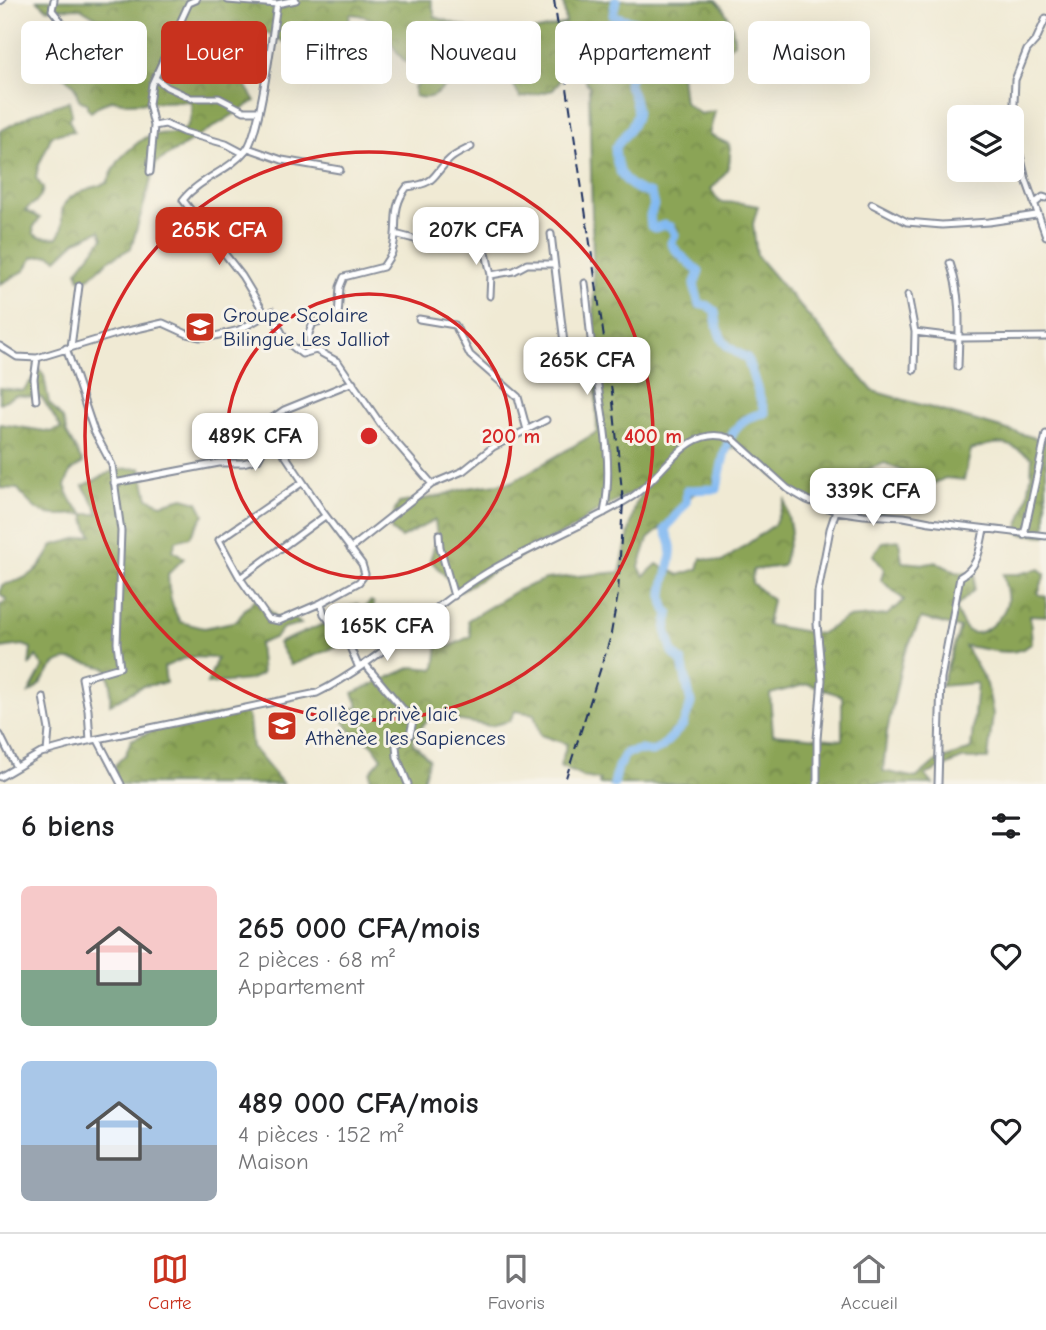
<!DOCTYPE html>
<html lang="fr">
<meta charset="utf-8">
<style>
:root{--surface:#fff;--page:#f2f2f2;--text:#202124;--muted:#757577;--line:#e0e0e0;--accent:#c8321e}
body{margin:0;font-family:"Comic Neue",sans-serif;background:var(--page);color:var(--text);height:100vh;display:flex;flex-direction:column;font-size:26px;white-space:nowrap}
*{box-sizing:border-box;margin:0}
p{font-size:23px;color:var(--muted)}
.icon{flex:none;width:38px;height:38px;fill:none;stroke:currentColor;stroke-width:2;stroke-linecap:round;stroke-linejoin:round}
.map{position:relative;height:784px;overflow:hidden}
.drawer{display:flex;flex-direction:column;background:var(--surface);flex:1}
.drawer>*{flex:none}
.top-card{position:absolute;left:21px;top:21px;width:1004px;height:63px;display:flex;gap:14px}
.fabs{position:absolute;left:947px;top:105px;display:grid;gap:14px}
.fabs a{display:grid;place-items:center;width:77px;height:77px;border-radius:10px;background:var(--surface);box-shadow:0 7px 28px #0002;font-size:35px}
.price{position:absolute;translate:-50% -60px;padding:0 16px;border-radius:14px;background:#fff;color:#222;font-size:23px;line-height:46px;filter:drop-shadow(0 2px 4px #0008)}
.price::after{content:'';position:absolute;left:50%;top:42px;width:21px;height:16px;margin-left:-10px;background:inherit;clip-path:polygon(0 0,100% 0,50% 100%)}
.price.active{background:var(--accent);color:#fff}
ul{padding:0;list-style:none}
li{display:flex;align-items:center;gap:21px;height:175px;padding:0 21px}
li span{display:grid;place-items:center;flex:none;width:196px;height:140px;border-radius:10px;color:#555}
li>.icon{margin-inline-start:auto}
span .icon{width:84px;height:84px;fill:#fffc;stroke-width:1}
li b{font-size:30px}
h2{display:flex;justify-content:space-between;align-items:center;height:84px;padding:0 21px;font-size:30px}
.chip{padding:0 24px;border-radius:10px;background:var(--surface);box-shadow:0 7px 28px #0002;font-size:24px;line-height:63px}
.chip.active{background:var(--accent);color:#fff}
.tab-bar{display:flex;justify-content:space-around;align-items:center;height:98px;border-top:2px solid var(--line);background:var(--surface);font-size:19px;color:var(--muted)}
.tab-bar a{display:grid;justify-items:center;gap:4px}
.tab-bar .active{color:var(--accent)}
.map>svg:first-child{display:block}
</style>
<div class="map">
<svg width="1046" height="784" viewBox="0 0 1046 784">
<defs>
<pattern id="forest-crowns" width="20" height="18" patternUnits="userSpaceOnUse" patternTransform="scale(1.75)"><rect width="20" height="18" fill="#8ba456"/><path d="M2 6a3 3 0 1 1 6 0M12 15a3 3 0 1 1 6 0" fill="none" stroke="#71864a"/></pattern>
</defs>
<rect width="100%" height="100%" fill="#f7f3e8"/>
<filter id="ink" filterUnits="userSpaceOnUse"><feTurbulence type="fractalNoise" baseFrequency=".0143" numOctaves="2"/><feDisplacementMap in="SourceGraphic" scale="14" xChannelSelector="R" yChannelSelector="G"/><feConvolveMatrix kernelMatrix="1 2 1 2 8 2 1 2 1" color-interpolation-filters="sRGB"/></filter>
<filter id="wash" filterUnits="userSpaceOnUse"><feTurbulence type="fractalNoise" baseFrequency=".00686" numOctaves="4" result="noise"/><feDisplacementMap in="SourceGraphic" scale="28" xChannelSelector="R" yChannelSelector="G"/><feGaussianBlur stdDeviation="1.57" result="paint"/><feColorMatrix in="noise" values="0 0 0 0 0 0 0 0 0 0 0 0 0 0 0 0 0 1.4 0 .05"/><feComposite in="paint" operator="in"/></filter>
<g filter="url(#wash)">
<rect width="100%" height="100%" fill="#f0ead4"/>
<!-- forest -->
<path fill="url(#forest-crowns)" stroke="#536a5a" stroke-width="2" fill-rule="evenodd" d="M37,0H431L435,17C491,36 508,40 566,23L563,0H716C728,13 734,26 734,43L723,51L697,58L681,74L684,102L700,114L715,111L709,135L729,144C733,165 726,175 711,189L719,202L742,203L758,206L753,224L757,256L873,391L1046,441V536L1021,534L1017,530C1027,506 1032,484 1032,458C1005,441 1002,440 971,450L964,480L945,478L931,485L885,463L852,475L851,507L904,517L836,511L788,489L742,447L733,448L725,453L717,489L693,494L665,529L662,527L648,539L639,567L644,576L657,564L679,575L698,569L701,558L722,562L774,525L785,500L791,532L783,566L753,570L752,583L772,600L767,625L820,634L847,618L887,615L904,600L881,580L884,569L873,555L882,542L899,540L902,562L926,564L936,562L956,572L975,574L974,590L955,608C958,614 963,629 970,632C984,638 1005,615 1007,603C1009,594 1004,582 1003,574H1018L1039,569L1045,574L1038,594L1046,597V616L1030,615L1032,643C1014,660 987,648 965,646L987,684L993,714L988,759H962L925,775L933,784H599L600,780L583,777L560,766L567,744L540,735L534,714L515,711L510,721L490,726L433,716L423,725L412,742L429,759L422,784H371L370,772L382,758L373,745L361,736L356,738L338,713L359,707L353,693L412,667L435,669L439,637L449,647L471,636L468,620L516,591L546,579L620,572L635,506L647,484L588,517L574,528L543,543L460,591L430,560L437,538L435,520L401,538L391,530L394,512L399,503L435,497L467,488L512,482L597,432L589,86L572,61L559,75V83L553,90L520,98C518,93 515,87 512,83C500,69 468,75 454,81C439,89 436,102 415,96L414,87L421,83L420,74C414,68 405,62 399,55C382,31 384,17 350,14L348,31L343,37C331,38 321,43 314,52L315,60L268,33L242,24L234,28L232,36L244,58L238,74L255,101L156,163L131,248L108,261L89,278L80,279L77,271L103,238L100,230L76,241L57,259L50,255L33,257L24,271L0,284V131L34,113L69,101L72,114L69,120L74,131L52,135L38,167L36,178L43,188C41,200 34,203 25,210L40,218L33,228L34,234L39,237L57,238C65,225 61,225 62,212C63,193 92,188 107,183C118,159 120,157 140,141C161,124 195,149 191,101L127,103L113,100L100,105L91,112L87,108V103C75,101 79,95 74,86C71,82 65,78 61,74L63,68L107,24L80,8L47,9ZM921,618L960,628L941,686L977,683L971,749L935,762L916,778L883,771L887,732L903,657ZM808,684L842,696V740L773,734L770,694Z
M40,370L44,376L49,403L63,419L67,434L83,463L71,471L65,486L72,502L84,514H98L97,508L83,486L117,469L141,468L148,498L161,504L183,498L198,502L204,514L190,537L176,541L173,550L184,558L168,574C168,592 171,606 180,622L204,628L237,621L245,609L257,598L277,618L291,616L301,624L283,628L276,637L259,644L262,674L249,680L207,684L217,658L187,657L164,667L166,683L143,686L110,704L111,685L107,668C95,666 78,659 66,660C48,661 45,686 29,693L43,667L36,656L29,666L31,648L23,645L0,648V606L7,600L0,594L2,585C30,579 40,571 53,545L92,535L88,529L84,514C46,515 41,520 18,489L0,488V424L51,432L61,428L42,398L16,395L0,403V388L23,391Z
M371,601L374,603L372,618L353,631L350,627L339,632L344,641L336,647L291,665L278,643L324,624L337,613L357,604L363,609Z
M245,710L249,719L252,747L283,784H117L115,765L126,754L131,740L162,727Z"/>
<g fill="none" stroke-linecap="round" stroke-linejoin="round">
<!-- river -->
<path stroke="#83baf2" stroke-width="9" d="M614,784L618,767L626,753L640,750L652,752L661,748L683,725L691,703L682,662L673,653L666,630L669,614C653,594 674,569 671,546C670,540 667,534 665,529L686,503L687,490L717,489C724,456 726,419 765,413L747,358C722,346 718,339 715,311L708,306L699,304L694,285L699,272C691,264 675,252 671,243L675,235L671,227L664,225L655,228L651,226L650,216L654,205L651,194C626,188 616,173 615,148C637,119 644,118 628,83C636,63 648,51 651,30C637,19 627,22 613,15L616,0"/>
</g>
</g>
<g filter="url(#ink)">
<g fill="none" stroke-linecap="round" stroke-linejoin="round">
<!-- minor casing -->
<g stroke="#868c99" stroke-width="9">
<path id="minor" d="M54,0L52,10L63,24L58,35
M228,0L277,4L296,0
M0,1L2,0
M277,4C273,30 260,135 246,150C229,171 199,179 183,200L242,276L265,314L273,317L287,342L302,354L316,350L338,362L382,426L432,484
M1046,18L1036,40L1027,50L1015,80L1013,126L1026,180L1046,236
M155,78L167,87L191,98H219L244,111H259
M154,126L165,124L183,132L226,144L243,153
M248,148L282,160L340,170
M150,172L154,126L149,104L152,84L189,3L196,0
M872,204L907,222L942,225L989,222L1036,215
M1034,204L1043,197L1046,198
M395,234L418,240L524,232
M551,234L564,343L570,347H592
M482,235L491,275L490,296
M950,263C962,297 959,331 958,367
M491,275L514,271L527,264H554
M585,283C588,305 589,326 592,347C599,401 615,458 604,513
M908,295L915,332L914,370
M419,319L455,325L470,355L518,397L527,430
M915,332L963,338L1046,337
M0,346L17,357L37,358L119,333L163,323L187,334L200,337L215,336L239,330L273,311
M71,347L79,286
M66,348L94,431L112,465L121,531L117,643L120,667L82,678L88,710L90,741
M310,351L309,333L313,323L338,317L340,287L344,277L383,267C386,262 390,257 392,252C400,227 389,210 407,187C439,183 431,175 450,159C456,154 465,150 471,147
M36,400L34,379L37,358
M270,437L279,446L323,512L362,564L365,574L359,582L321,603L324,614L350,647L359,668
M733,439L788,489L807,500L836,511L864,515L904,517L930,522L1046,536
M303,482L219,540L240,578L268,619L279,621L321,603
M114,483L219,463H243L258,459L270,437L271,419L284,410L353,382
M439,534L440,547L454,596
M1024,535L1046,434
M350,549L432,484L463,471L493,447L546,420
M240,578L325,516
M365,664L413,721L410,735L396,745L397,757L408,784
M43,697L49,730L47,752
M0,735L16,767
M98,740L121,784
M0,777L41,753L74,744L317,693C380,662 428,608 488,572C533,545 585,526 630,498C662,479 686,423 729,438
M817,784V739L822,680L817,624L818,592L830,529L836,511
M938,784L941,678L960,577C979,567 980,548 984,529"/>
</g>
<!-- minor -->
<use href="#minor" stroke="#fff" stroke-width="5"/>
<!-- rail -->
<path stroke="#1b2f5e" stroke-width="2" stroke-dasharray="10 5" stroke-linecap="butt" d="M554,0L612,392L623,501L618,594L610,639L564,784"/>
</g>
</g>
<!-- distance rings -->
<g fill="none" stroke="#d62828" stroke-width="3.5">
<circle cx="369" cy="436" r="142"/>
<circle cx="369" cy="436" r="284"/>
</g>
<!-- icons -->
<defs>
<g id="school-square" transform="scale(1.575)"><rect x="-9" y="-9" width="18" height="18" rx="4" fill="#c8321e" stroke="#f7f3e8"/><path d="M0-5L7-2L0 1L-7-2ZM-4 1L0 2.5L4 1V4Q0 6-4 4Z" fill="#fff"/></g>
</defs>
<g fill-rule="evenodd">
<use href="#school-square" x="200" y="327"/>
<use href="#school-square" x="282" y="726"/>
</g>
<g text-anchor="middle" stroke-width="6" stroke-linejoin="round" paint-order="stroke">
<!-- poi labels -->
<g font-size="21" fill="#1b2f5e" stroke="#f7f3e8" text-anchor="start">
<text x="223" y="322">Groupe Scolaire<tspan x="223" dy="24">Bilingue Les Jalliot</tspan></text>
<text x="305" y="721">Collège privè laic<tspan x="305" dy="24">Athènèe les Sapiences</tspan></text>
</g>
</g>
<circle cx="369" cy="436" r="10" fill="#d62828" stroke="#f7f3e8" stroke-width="3.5"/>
<g font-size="21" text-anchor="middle" font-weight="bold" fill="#d62828" stroke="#f7f3e8" stroke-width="6" stroke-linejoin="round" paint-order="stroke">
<text x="511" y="443">200 m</text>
<text x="653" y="443">400 m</text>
</g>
</svg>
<div class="fabs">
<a><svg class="icon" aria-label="layers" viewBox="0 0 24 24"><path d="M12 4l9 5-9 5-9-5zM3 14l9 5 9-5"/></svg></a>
</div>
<b class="price active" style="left:219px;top:267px">265K CFA</b>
<b class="price" style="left:476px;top:267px">207K CFA</b>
<b class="price" style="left:587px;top:397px">265K CFA</b>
<b class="price" style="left:255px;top:473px">489K CFA</b>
<b class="price" style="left:873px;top:528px">339K CFA</b>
<b class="price" style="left:387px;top:663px">165K CFA</b>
<div class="top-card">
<a class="chip">Acheter</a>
<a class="chip active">Louer</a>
<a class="chip">Filtres</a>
<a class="chip">Nouveau</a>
<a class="chip">Appartement</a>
<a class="chip">Maison</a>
</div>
</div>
<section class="drawer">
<h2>6 biens<svg class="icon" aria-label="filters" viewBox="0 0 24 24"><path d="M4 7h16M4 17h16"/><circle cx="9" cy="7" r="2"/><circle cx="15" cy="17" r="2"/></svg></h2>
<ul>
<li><span style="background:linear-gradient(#f6c9c9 60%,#7fa58c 0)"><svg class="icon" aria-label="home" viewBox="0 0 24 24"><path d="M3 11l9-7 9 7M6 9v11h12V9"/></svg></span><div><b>265 000 CFA/mois</b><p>2 pièces · 68 m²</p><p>Appartement</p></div><svg class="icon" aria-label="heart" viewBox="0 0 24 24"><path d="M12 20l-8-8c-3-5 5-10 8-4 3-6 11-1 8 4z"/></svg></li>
<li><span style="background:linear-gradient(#a9c7e8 60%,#9aa5b1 0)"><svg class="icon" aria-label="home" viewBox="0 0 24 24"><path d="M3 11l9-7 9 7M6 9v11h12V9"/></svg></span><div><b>489 000 CFA/mois</b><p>4 pièces · 152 m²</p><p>Maison</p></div><svg class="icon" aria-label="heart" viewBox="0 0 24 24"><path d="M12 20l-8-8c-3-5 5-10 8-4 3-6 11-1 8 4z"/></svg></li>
</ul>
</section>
<nav class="tab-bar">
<a class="active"><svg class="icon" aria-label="map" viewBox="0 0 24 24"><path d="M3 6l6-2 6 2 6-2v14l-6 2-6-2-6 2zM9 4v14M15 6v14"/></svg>Carte</a>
<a><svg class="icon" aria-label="saved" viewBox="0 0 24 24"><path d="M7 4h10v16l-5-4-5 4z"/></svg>Favoris</a>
<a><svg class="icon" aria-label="home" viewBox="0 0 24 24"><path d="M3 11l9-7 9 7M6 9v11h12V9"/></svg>Accueil</a>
</nav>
